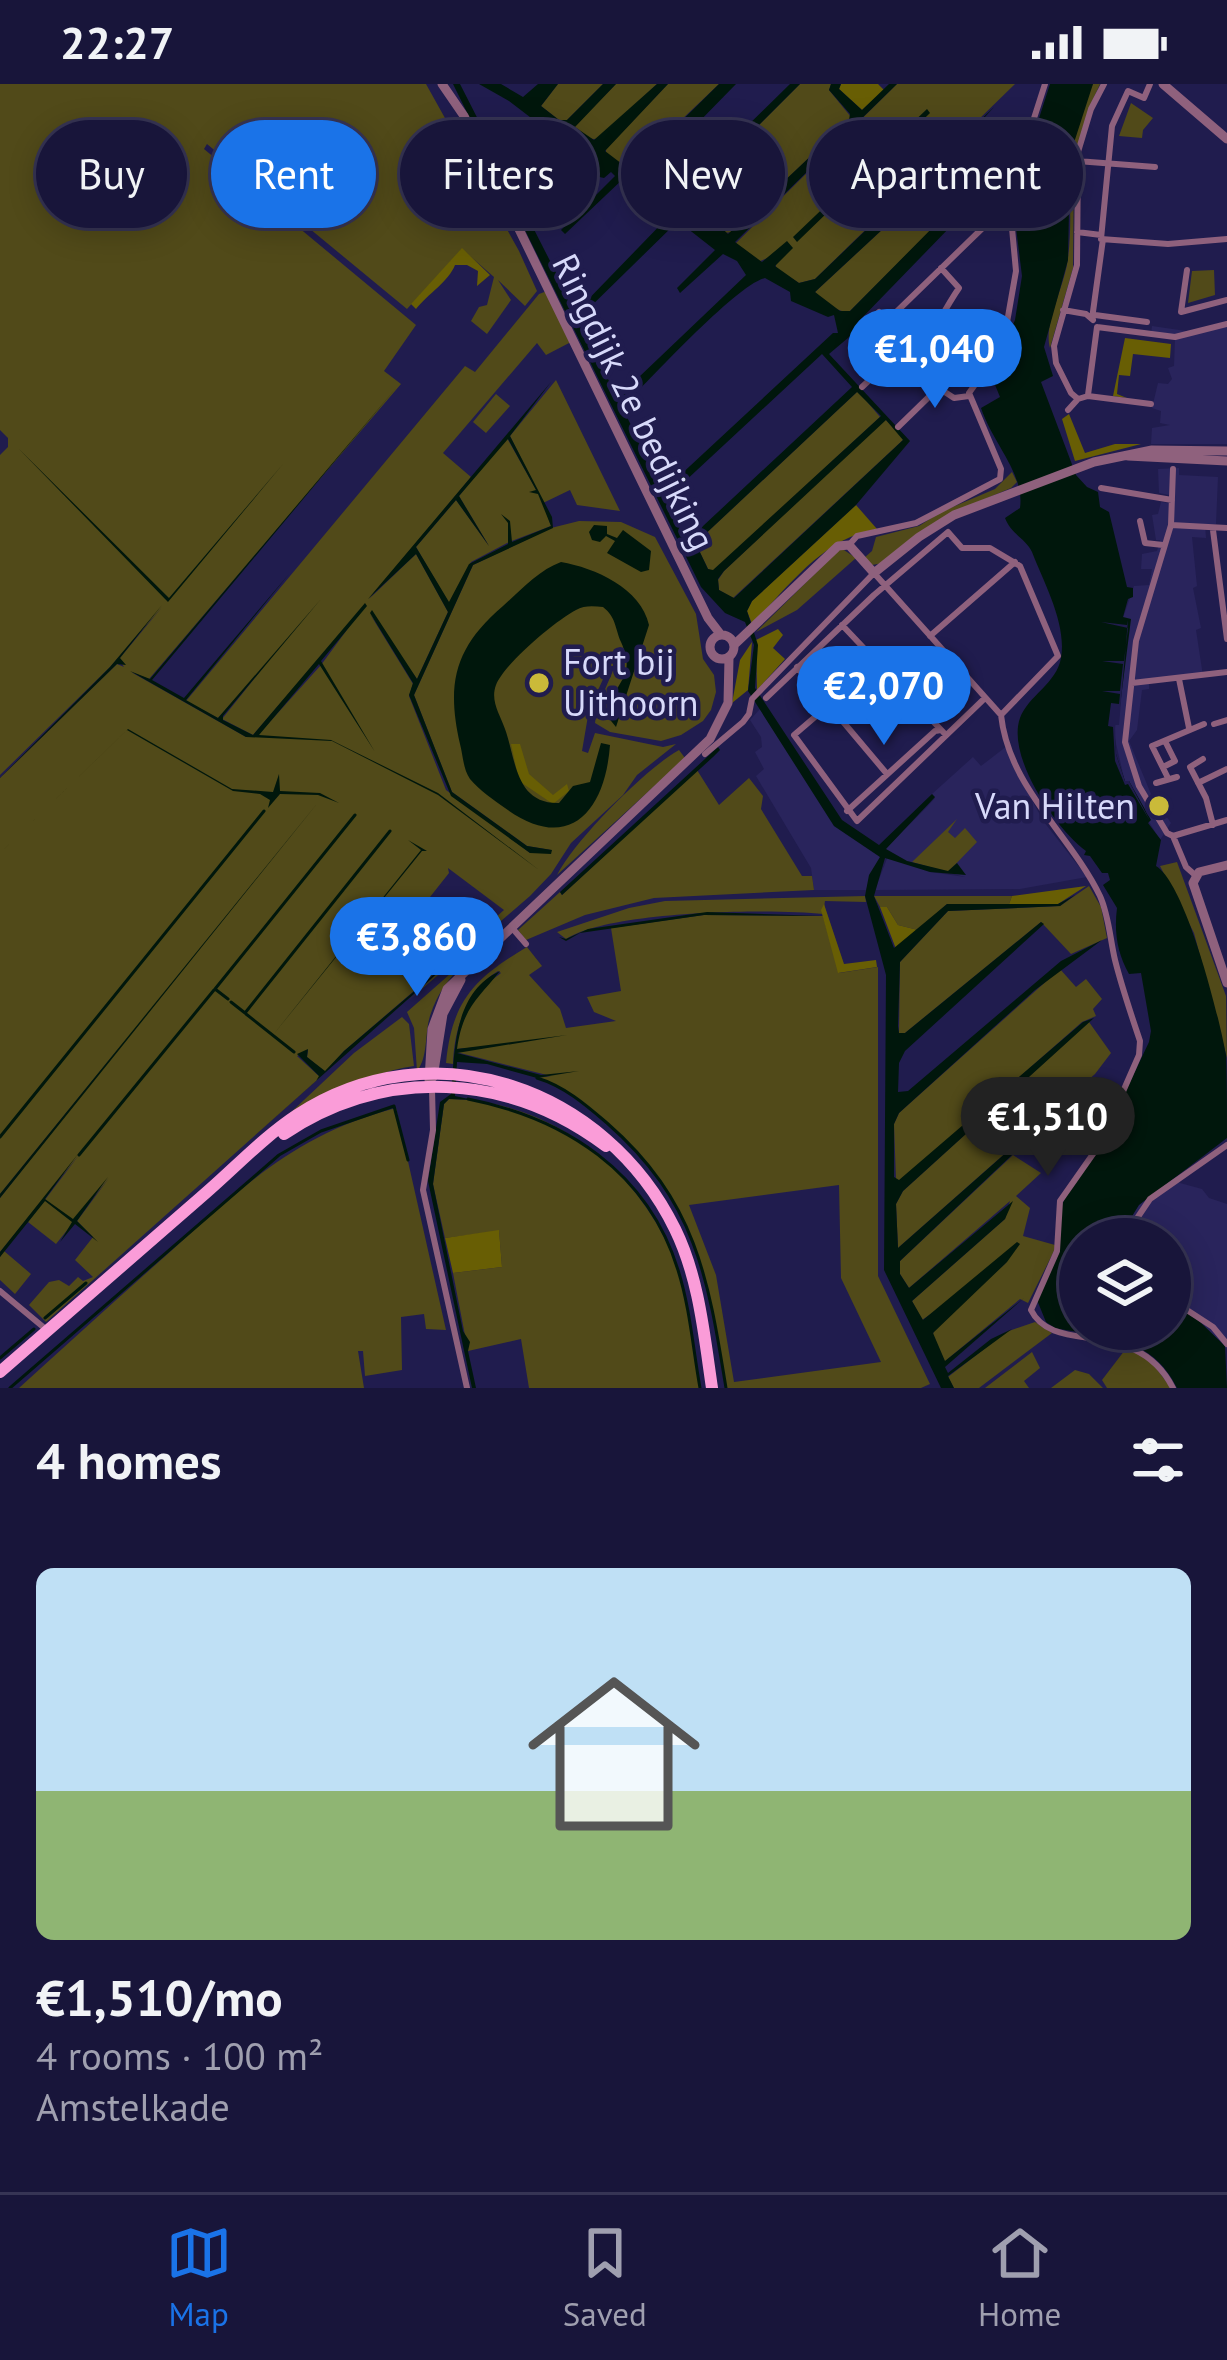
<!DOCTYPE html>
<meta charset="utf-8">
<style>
:root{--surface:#18153a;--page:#211e42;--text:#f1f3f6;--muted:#9f9faf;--line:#363454;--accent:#1a73e8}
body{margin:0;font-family:"PT Sans",sans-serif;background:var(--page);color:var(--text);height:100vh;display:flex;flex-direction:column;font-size:45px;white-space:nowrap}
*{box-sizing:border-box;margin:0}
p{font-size:39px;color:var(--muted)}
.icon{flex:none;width:66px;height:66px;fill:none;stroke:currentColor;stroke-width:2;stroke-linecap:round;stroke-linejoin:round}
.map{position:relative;height:1304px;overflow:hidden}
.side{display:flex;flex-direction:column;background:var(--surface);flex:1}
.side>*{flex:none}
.guide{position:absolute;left:36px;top:36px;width:1155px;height:108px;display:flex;gap:24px}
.fabs{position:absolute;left:1059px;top:1134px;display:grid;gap:24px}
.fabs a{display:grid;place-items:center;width:132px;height:132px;border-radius:50%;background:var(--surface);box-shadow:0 6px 30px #0003,0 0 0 3px var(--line);font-size:60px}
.price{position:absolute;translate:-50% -102px;padding:0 27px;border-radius:42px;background:var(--accent);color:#fff;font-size:39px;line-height:78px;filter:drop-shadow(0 3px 6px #0008)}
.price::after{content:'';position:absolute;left:50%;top:72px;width:36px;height:27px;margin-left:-18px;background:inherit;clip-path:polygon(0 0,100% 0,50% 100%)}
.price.on{background:#222;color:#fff}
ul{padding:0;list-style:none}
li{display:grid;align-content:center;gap:24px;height:636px;padding:0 36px}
li span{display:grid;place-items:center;height:372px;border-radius:18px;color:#555}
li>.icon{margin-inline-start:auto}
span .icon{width:216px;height:216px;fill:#fffc;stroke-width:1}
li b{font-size:51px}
h2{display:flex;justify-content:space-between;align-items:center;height:144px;padding:0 36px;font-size:51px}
.pill{padding:0 42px;border-radius:54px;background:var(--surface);box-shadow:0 6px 30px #0003,0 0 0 3px var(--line);font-size:42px;line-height:108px}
.pill.on{background:var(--accent);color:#fff}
.status{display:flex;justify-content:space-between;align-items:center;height:84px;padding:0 60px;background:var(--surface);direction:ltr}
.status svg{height:33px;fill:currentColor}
.menu{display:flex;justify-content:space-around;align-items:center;height:168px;border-top:3px solid var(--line);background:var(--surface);font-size:33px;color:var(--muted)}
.menu a{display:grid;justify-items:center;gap:6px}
.menu .on{color:var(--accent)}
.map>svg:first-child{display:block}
</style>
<div class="status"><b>22:27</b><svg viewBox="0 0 49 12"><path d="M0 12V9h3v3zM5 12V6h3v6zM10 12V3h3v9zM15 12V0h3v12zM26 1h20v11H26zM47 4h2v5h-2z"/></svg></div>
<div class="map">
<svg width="1227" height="1304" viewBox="0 0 1227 1304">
<rect width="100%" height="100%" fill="#201c4e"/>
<!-- built -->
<path fill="#29245c" d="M1152,242L1186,247L1227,242V360H1151L1152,344L1170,341L1160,339L1161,327L1152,324L1158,299L1168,300L1172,295L1168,284L1174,282L1175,254L1151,250Z
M1179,384V391L1218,393L1216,440L1205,441L1206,454L1192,453L1197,502L1193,504L1201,544L1196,546L1203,592L1149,598V605L1142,606L1137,646L1129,657L1151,710L1171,739L1160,756L1125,698L1114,651L1129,544L1123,534L1134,502L1149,501L1152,485H1141L1142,470L1157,467L1160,456H1156L1152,431L1158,430L1161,418L1168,419L1169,411L1159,409L1158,385Z
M760,625L834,742L880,773L866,806H814L811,784L756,692L764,685L755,668L762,663L761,653L750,636Z
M1007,662L1015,686L1044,738L1087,793L1020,805L875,806L888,772L930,788L965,793L907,777L885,765L927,723L935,714L932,710L973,673L981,682Z
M1172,1088L1180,1099L1202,1105L1209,1114L1227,1120V1265L1170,1221V1155H1117L1145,1110Z"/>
<!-- green -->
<path fill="#514a19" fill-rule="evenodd" d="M0,0H426L519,167L537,207L525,222L498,196L511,216L487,250L471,237L479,223L487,221L494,193L462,165L407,225L207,60L204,65L416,241L384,287L401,300L149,595L131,588L246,653L258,651L321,581L366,520L253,651L222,635L266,580L218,634L186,617L465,282L475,288L539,210L547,207L571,258L546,271L537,259L443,369L471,393L369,515L416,470L448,528L417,595L370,530L413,600L409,612L446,706L530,769L551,766L527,762L452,708L414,611L473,481L551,444L579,437L621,438L655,453L696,530L703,575L714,591L716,608L711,626L703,637L681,651L661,657L610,648L595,639L597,624L615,582H609L589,626L582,667L588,669L595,649L663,663L676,660L637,691L623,711L571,759L551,790L530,812L409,916L464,864L344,967L325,988L307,973L308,966L297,972L320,993L316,997L46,1238L29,1221L49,1198L59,1196L69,1202L78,1193L83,1197L93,1193L75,1176L93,1153L77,1137L109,1094L56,1160L28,1138L79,1071L0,1168V1114L127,954L0,1110V694L117,580L124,583L119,575L163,522L110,583L0,691V371L8,363V354L0,346ZM448,784L504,826L469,857L430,813L449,789Z
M558,0H603L567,36H559L541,22Z
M616,0H657L599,54C590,58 580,50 574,43Z
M668,0H719L633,82L626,84L606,72V65Z
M800,0H831L829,6L851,33L732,148L724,149L699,122L700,100Z
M897,0H1015L815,195L799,199L776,185V179L792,164L758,178L735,160Z
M1093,0H1100L1088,26L1074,77L1073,184L1050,264C1043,240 1065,202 1068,174C1076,112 1057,61 1093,0Z
M1131,19L1153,34L1143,46L1142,54L1119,52Z
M511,39L526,52L518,62L532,77L510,99L491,61Z
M952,70L961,81L988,90C982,106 963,122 948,129L850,227C838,230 823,217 815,208L926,105L927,96Z
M1214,186L1215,211L1188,219L1192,187Z
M556,296L620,427L577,421L570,406L543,419L551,442L509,458L471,478L449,519L416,463L456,416L489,462L459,412L507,354L543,418L510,352Z
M858,307L880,333L713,487L708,485L697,462L700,455Z
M496,310L510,322L486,349L473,338Z
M885,335L904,355L733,514L719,506L718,496L724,487Z
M1012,388L1017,398L1011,404L949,430L883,479L872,481L864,474L872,467L876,453L919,442L941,428L995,405Z
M841,464L856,474L797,526L756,548Z
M679,666L685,674L557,791C576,755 644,686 679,666Z
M697,686L719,721L749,694L763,712L761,725L802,792H812L814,806L654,814L585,831L526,856L518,846L560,808L562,811Z
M957,735L948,748L955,754L965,744L977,758L948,788L912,778Z
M1177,778L1226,912L1227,974L1194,849L1160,782Z
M1089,802L1101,823L1107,854L1071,870L1041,838L905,949H899L900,878L948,827L1060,822Z
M865,812L866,818L825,817L823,830C770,824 608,827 566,855L557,848L629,824L665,817Z
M874,812H1012L1009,820H947L918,846L898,841L887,823H880Z
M704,831L823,832L839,889L878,883V1192L930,1300L921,1304H726C706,1190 699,1120 607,1039C586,1021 564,1002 537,994L551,992L456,968L502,961L456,965C462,932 473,909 501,889L498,887C467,906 454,944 453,980L446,979C452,916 475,894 527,863L542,882L529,891L560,925L566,944L616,937L594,928L587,913L621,907L611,844ZM839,1101L841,1194L881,1278L734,1298L716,1191L689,1121Z
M493,852C468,875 442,896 431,929C424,947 429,972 417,987L414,944L407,928Z
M1060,885L1076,903L1086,895L1102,915L1093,925L1096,932L1082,938L902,1096H896L894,1040L899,1029Z
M402,933L409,940L414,982C359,991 317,1016 271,1047L354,969Z
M1089,938L1111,969L1095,990L898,1164L896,1120L903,1107Z
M449,1015C553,1016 645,1089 678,1186C691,1223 693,1265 700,1304H529L521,1255L468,1267L453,1189L502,1183L499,1147L445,1154L433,1100L444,1020Z
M396,1024L446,1246L426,1245L424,1230L401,1233L402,1286L365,1292L363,1267H358L364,1304H19C70,1258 120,1212 171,1167C245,1101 296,1050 396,1024Z
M1013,1071L1041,1089L1016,1112L1030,1124L1023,1152L1055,1161L1054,1167L1028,1219L1020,1215L944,1278L932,1254L935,1243L1007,1178L922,1236L912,1217L1005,1135L1010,1117L909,1204L900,1190V1177Z
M4,1167L31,1190L15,1210L0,1196V1173Z
M1035,1238L1052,1249L979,1304H954L948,1293L1006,1248Z
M1128,1262L1147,1272L1171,1304H1107L1102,1296Z
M1032,1268L1040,1284L1024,1297L1029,1304H985Z
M1075,1286L1089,1290L1103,1304H1051Z"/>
<!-- forest -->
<path fill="#685e04" d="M841,0H878L884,6L862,26L839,5Z
M462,164L490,191L477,202L478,187L467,181H455C449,197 428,210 416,225L411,220Z
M1125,254L1171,260L1170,274L1133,270L1130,292L1119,291L1117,310L1127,314L1113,312Z
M1069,330L1085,369L1115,360H1141L1075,377L1062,335Z
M856,421L877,445C823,454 789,502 752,540L747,527L752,517Z
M778,545L783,551L773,564L785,575L757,606L756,556Z
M752,558L748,606L732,619L740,576Z
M511,660H520L529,690L553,711L567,700L569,707L553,720L519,697Z
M1086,802L1058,820H1009L1012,812Z
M824,820L844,880L876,876L877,883L838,889L821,826Z
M880,823H887L898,841L918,846L896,865Z
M499,1146L502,1183L453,1189L445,1154Z"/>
<!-- water -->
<path fill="#00170c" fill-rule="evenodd" d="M453,0H460L576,228L670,131L625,93L565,150L561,146L615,92L611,88L604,94L595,92L590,79L509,17L479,0H501L523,13L538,0H558L541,22L559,36H567L603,0H616L575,43L594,56L657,0H668L605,67L626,83L639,79L719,0H736L648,90L651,102L675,116L687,114L690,98L790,0H800L700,100L699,122L728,150L849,36L850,30L829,6L831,0H841L839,5L862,26L889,0H897L735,158L762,178L787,157L793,164L775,182L799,199L815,195L994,23L928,96L927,104L815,208L840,227H850L948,128L959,124L988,90H991L985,107L857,239L861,247L885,266L883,268L855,248L829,270L910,357L856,421L752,517L747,527L758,561L755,604L842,736L879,761L932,710L935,713L886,765L907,777L948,787L957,779L966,791L930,788L885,774L874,812L894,864L947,820H1058L1075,811L1060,822L948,827L900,878L898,942L899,949H905L1041,838L1044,840L905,967L899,979L898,1008L908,1007L1061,877L1102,856L1035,906L899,1029L894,1040V1093L899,1096L1083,938L1094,934L903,1107L896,1120L898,1164L1050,1030L1053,1032L900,1177V1190L909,1204L1013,1117L1005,1135L912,1217L923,1236L1017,1158L1020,1160L1007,1178L933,1249L945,1277L1024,1214L945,1283L948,1289L991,1255L1012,1245L948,1292L954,1304H941L884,1186L886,891L865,812L869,791L880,773L834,742L748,607L754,561L745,538L725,529L701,503ZM678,137L715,166L677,204L680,209L723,170L737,177L746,191L617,314L579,234ZM765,194L790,208L791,217L828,233L834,231L838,249H833L676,395L682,400L822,270L852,303L688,456L622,323C649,297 736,201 765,194ZM857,308L881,332L713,486L708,485L697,462L700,455ZM886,336L903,356L734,514L719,506L718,495L724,487Z
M1050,0H1093L1070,71L1068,176L1044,263L1053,292L1041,298L1076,391L1087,403L1098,408L1100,423L1109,428L1127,503L1133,504V513L1128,515L1123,533L1131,535L1120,622H1113L1116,670L1125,697H1129L1151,736L1148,739L1161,756L1156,782C1186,800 1219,932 1226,971C1227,997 1227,1027 1227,1054L1139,1121L1118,1155H1080V1245H1170V1219L1198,1236L1225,1262L1227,1304H1177C1152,1252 1105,1254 1055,1244L1046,1238L1037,1216L1059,1169L1062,1121L1067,1109L1095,1072L1149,958L1151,947L1141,889L1129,890C1117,868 1114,848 1117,824L1103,801L1110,796L1108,789H1102L1090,772L1084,771L1086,767C1057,746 1006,673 1020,634C1028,612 1057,599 1061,574C1067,540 1044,499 1032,468C1026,455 1011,450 1005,434L1020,424C1025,390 993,360 981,324L1000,313L991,291L1015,236L1022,192L1014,127L1016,106Z
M927,25L930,29L797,158L793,153Z
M551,298L510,352L552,433L553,444L473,481L414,611L452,708L527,762L552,766L551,770L530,769L451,712L409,611L413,599L370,529L372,526L417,595L448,528L416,470L368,515ZM508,355L536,406L529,408L538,410L551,442L512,458L510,437L501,430L508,439V460L469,480L449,518L416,463L456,416L489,462L459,412Z
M396,304L152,596L184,614L289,490L186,616L218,634L321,515L223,632V636L253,651L365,519L367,522L321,577L375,668L319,580L259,651L331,656L438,709L539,786L438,711L332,657L246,653L130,587L150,595Z
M19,365L169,514L283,380L168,518Z
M594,441L607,442V450L617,454L623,446L651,467L649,486L641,488L607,469L615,457L606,452L600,458L592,456L589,448Z
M561,478C595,484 641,504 649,541L616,643L607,632C612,596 638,596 621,558C615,544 616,533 603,523C594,522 584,521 576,526C555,537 504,580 496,601C490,617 500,630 505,645C516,675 515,720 559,719L573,702L590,698L601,659L610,661C605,729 568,770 505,724C494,716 479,706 470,695C463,685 463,671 460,660C446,599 455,563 503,522C521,506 539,486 561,478Z
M162,521L120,574L126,581L117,580L0,694L110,583Z
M128,645L232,705L273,708L279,690L280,707L320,709L339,719L318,711L280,710L268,724L270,716L260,710L233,707L127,646L0,769Z
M718,663L720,666L713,673L562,811L560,808Z
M320,716L0,1114V1110Z
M408,756L427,767H422L273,951L421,766Z
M707,828L823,832L704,831L580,849L566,857L559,853L566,855L588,845Z
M478,853L94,1194L316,997L319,992L297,970L308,965L307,973L325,987L344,967Z
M500,887C478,915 463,923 457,965L567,951L457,969L541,991L579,987L537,994L487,980L457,978L455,1012L473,1016L449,1015L444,1020L433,1100L463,1247L470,1258L468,1267L476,1304H472L428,1097L440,1018L451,1010C455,966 453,909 500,887Z
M78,1070L45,1115L73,1135L108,1093L77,1137L98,1158L75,1140L60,1158L72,1138L45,1117L0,1173V1168Z"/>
<!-- pier -->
<path fill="#201c4e" d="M1128,536L1119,641H1115L1116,670L1125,697H1129L1150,737L1128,700L1125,701L1115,677L1113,643L1108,642L1111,619L1119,620L1120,610L1102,607H1120L1123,580L1102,577H1124L1128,544L1101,538L1127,541Z"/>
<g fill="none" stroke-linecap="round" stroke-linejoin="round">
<!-- stream -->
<path stroke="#00170c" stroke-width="3" d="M228,915L215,905L355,731
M231,918L245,929L390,747
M246,930L294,968
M537,994C564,1002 586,1021 607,1039C696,1117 708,1193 726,1304
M468,1015C565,1034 648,1088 678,1186C690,1224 693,1265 700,1304
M0,1053L264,727
M79,1071L214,906
M45,1234L86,1199
M0,1274L34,1245
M10,1304L279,1071L321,1047L394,1022L408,1076"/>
<!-- minor -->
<path stroke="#8f617d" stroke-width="6" d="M1150,0L1144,14L1128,7L1112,42L1101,155L1168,160L1227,155
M1077,77L1155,83
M1077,148L1101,151
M1187,186L1181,228L1227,216
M1063,226L1086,230L1093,236
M879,228L918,272L911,285
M1095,231L1147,238
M1092,235L1103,155
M887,237L995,132L1008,130
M1097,243L1175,253L1227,240
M918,272C934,249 943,227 959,204L941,184
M862,303L893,274L954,314L969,312
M1088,311L1097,243
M1078,315L1071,309L1056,279L1054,262L1077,181L1078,68L1091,25L1104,0
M1068,326L1078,315L1088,312L1151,320
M898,343L938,304
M1173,385L1171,441L1136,557L1125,658L1139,702L1167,749L1173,752L1186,783L1195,791
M1101,404L1172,416
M1140,437L1145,459L1163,461
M1171,441L1227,444
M1213,446L1227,555
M849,461L857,452L916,439L1000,395L1001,385L969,309L989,281L1006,244L1016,187L1009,112L1045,0
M842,541L945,650
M930,552L1015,478
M797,583L887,690
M1179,595L1189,644
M1132,599L1227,588
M766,614L874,511L948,448L962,464H990L1020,482L1058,572L1001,631
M829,621L794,651L857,737L985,614
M1214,640L1227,636
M705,670L743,638L749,630L752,615L874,489L1001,631C1009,704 1070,750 1100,812C1109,832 1110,855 1115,876C1122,904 1131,930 1140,957L1139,971L1100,1060L1060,1117L1057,1167L1031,1226C1054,1273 1136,1231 1173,1304
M1203,675L1190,683L1206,714L1213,741
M1163,683L1175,677L1165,657
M1168,694L1152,662L1204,640
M1156,699L1177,693
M1198,699L1227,685
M847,727L935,647L941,646
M1173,752L1227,736
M513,845L526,860
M432,1005L433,1046L423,1106L467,1304
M1123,1155L1150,1115L1227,1061
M0,1207L48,1247
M1170,1215L1213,1243L1227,1260"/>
<!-- tertiary -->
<path stroke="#8f617d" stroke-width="9" d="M442,0L464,32L708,534L721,551
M1163,0L1227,55
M1128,372L1227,377
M710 563a12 12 0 1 1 24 0a12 12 0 1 1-24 0Z
M734,561L838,462L849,461L874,489L919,453L954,431L1094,378L1152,366L1227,367
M1227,781L1199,788L1193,799L1227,899
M433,993L443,930L461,896
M429,996L432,945L447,905L710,655L728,619L729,574"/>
<!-- primary -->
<path stroke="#fa9cd8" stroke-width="12" d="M284,1050C386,982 509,989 606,1062
M0,1288C67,1230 134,1172 200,1114C232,1087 262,1054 297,1031C433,942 606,1004 675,1145C699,1194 704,1250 712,1304"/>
</g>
<!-- markers -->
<g fill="#caba39" stroke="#201c4e" stroke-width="4.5">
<circle cx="539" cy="599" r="12"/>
<circle cx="1159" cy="722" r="12"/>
</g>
<g text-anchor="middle" stroke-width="9" stroke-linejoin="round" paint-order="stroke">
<!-- street labels -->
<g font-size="36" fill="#d7d9fa" stroke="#201c4e">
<text transform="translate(634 318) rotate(64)" y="13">Ringdijk 2e bedijking</text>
</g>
<!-- poi labels -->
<g font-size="36" fill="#d7d9fa" stroke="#201c4e" text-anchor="start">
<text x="563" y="591">Fort bij<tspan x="563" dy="41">Uithoorn</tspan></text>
<text x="1135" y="735" text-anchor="end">Van Hilten</text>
</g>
</g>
</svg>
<div class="fabs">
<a><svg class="icon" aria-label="layers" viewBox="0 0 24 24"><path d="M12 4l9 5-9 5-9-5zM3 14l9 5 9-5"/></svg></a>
</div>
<b class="price" style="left:935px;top:327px">€1,040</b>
<b class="price" style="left:884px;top:664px">€2,070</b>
<b class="price" style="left:417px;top:915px">€3,860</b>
<b class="price on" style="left:1048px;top:1095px">€1,510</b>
<div class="guide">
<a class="pill">Buy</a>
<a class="pill on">Rent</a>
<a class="pill">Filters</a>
<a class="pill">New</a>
<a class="pill">Apartment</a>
</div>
</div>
<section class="side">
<h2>4 homes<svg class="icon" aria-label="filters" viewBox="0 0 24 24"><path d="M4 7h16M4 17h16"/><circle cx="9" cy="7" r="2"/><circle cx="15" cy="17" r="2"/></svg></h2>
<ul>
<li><span style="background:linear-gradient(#bfe0f5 60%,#8fb573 0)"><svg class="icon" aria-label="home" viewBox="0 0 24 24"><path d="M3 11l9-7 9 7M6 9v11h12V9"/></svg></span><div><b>€1,510/mo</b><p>4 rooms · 100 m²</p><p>Amstelkade</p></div></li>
</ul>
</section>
<nav class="menu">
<a class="on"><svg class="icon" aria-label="map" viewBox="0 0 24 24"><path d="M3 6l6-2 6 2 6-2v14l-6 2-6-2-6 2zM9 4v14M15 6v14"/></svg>Map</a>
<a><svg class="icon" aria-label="saved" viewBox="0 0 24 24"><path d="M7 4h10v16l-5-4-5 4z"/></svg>Saved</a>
<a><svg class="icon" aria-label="home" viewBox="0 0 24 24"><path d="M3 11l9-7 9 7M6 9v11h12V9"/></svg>Home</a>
</nav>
